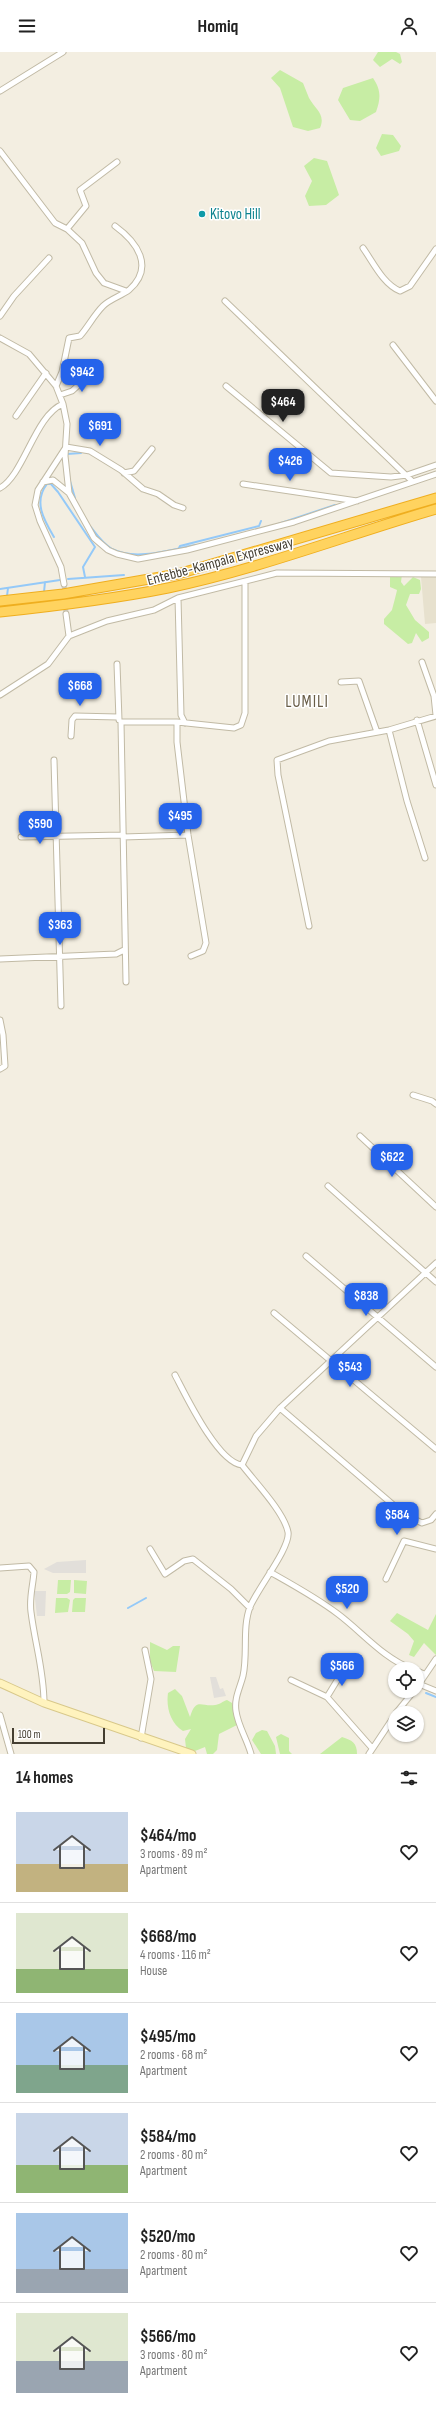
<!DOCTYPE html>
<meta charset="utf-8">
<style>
:root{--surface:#fff;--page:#f6f6f6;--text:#222;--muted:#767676;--line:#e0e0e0;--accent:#2563eb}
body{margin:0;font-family:"Sofia Sans Condensed",sans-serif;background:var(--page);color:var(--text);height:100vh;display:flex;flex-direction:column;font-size:15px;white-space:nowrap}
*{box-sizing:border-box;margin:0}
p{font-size:13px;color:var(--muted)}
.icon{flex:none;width:22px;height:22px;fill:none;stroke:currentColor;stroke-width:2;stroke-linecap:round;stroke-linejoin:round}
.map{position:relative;height:1702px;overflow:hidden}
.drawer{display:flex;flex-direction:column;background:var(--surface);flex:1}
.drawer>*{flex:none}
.controls{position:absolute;left:388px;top:1610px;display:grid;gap:8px}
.controls a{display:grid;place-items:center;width:36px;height:36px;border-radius:50%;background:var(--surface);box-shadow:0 1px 3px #0004;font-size:20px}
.scale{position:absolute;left:12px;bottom:10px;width:93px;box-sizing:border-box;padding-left:4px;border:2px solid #443e31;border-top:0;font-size:11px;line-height:14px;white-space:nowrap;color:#443e31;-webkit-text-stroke:3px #fff;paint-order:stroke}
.price{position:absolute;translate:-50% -34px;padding:0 9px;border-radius:8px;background:var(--accent);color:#fff;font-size:13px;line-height:26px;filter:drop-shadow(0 1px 2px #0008)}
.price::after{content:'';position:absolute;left:50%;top:24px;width:12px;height:9px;margin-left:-6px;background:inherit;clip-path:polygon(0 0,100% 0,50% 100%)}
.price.current{background:#222;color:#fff}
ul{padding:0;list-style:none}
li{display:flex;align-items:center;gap:12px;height:100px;padding:0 16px}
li+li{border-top:1px solid var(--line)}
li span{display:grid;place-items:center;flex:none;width:112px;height:80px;border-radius:0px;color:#555}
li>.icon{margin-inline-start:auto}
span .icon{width:48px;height:48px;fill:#fffc;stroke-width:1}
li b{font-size:17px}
h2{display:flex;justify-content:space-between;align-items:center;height:48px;padding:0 16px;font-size:17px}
header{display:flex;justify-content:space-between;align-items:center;height:52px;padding:0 16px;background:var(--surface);font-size:18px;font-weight:700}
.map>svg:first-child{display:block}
</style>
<header><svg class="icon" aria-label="menu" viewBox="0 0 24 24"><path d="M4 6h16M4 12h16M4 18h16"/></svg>Homiq<svg class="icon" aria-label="person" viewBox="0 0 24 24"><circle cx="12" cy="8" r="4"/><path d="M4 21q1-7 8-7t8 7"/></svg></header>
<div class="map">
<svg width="436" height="1702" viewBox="0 0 436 1702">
<rect width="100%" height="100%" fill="#f3eee1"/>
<!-- residential -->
<path fill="#e7e1ce" d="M436,524V571L425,572L421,525Z"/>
<!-- green -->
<path fill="#c7eda4" d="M378,0H396L400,2L402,10L400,12L392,7L380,15L373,8Z
M280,18L303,31C305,36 307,41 309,46C315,57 326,62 320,76L308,79L293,75L280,36L271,26Z
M373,26C381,38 381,46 376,60L360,69L350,68L338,48L343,36Z
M382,82L393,83L401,94L399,99L381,104L376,96Z
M314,106L327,109L339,143L326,153L309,154L305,144L312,129L304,114Z
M402,522L401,530L404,534L413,525L420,528L421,537L419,542H410L406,553L415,568L429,580V586L422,590L416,581L412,591L408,592L384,572V567L392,558C393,554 396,543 397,538L390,535V524Z
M58,1528H71L70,1540L67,1542H57Z
M74,1528L87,1529L86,1542L74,1541Z
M56,1546H67L70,1548L68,1560L55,1561Z
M75,1546H86L85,1560H72L73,1548Z
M397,1561L428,1578L436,1562V1603L424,1591L414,1605L409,1603L414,1589L408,1582L390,1569Z
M150,1590L167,1598L173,1594H180L176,1620L154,1619L150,1609Z
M175,1637L182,1644L190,1665C196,1645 201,1655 215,1653C219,1653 223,1649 227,1648L232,1651L237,1673L219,1682L217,1698L213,1702H207L205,1695L195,1699L186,1696L185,1687L191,1677L183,1679C170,1671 166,1655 168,1641Z
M262,1678L267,1679L275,1694L276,1702H261L252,1688L256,1681Z
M281,1682L289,1686V1699L292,1702H280L276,1685Z
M342,1685C352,1688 357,1691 357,1702H320Z"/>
<!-- parking -->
<path fill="#e2dfda" d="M86,1508V1521H53L44,1517L57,1510Z
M34,1539H46L45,1564H37Z
M210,1625H216L220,1637L223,1636L226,1644L214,1646Z"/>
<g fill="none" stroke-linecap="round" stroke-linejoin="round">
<!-- stream -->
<path stroke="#94c9f8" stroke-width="2" d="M67,402L81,401
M70,429L75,446
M278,472L335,453
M90,474C96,482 103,492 112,497C135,509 170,498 195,493
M54,485C44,468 33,450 47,432H51L58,440L95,495L83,515L85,525
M179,496L180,494L259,474L261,469
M68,527L124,523
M0,537L60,528
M44,540L45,530
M7,544L8,536
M128,1556L146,1546
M426,1641L436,1645"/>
<!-- street-tunnel -->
<path stroke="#d0cbbe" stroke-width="5" stroke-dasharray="5 2.5" stroke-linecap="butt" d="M64,532L66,562"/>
<!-- street casing -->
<g stroke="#c1baa5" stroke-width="7">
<path id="street" d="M0,39L63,0
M0,99L55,171L67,177L86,154L80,138L117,110
M67,177L82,191L96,221L104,231L126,239
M363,196C373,210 383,232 400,239L410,234L436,197
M225,249L412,429
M0,264L14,244L49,206
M0,286L29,302L56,334L63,352L67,372L65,404L69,441L94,486L108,498L117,502L138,507L187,498L294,470L436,422
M393,293L436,349
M56,334L62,320L69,286L80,284C88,275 94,263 103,254C110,247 121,244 129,238C155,215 137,190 115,174
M226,334L331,421L391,425L407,423L436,413
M60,343L72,339L94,319
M16,364L46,321
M124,421L134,419L152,397
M43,430L53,428L69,441
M243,432L357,449
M0,436C24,423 35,363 63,352
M64,532L61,515L40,469L35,453L38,438L66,395L90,399L121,418L143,437L158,442L174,453L183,456
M178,546L181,663L185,671
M66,562L69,584
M422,610L434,644L436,663
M117,612L119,668
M341,630L359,629L377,680
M0,643L48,612L69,584L107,569L154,558L178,546L277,521L436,522
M417,668L436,733
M177,670V690L188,783L206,891L203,899L191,904
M389,678L407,749L425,806
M71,684L72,668L75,664L118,665
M54,708L61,954
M21,785L123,783
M123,785L188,783
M309,874L278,723L277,708L329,689L389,678L436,664
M0,907L116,902L124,898
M126,930L121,670H177L234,676L241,673L245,661V530
M0,968L3,983L5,1014L0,1017
M413,1043L432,1049L436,1052
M360,1084L436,1155
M328,1134L436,1230
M306,1204L436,1315
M274,1261L436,1397
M175,1323C186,1344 218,1411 242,1413C255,1430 284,1460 288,1480C291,1495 257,1537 250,1555C242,1576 248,1602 243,1624C240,1636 234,1646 236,1659C238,1674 247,1687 251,1702
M280,1356L405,1463L422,1471L431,1468L436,1462
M242,1413L256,1384L280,1356L436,1211
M150,1497L165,1522L184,1509L193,1507L231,1537L250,1556
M0,1516L29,1514L34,1520C33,1534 29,1546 31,1560C35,1592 44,1619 44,1651
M270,1520C293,1533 317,1546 338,1562C362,1580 383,1606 412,1617
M386,1527L404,1489L436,1497
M417,1619L424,1622
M291,1628L327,1645L372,1696
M419,1632L436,1639
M417,1635L436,1607
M327,1645L344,1617
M396,1661L414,1639
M0,1663L11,1702
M141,1686L151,1627L145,1598
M369,1702L395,1663"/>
</g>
<!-- secondary casing -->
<g stroke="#d8c88a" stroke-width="9">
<path id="secondary" d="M0,1631L44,1651L192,1702"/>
</g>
<!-- highway casing -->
<g stroke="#efae1f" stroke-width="11">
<path id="highway" d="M0,549L63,542L178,522L436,446
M0,560C56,554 113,547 168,536C259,517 347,483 436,457"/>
</g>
<!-- street -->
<use href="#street" stroke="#fff" stroke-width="5"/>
<!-- secondary -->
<use href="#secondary" stroke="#fff3be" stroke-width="7"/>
<!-- highway -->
<use href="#highway" stroke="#ffd35f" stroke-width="9"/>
</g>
<!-- markers -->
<circle fill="#0f9aa8" stroke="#fff" stroke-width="1.5" cx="202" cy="162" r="4"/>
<g text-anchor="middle" stroke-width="3" stroke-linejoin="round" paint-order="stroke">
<!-- culture labels -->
<g font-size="15" fill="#0d838f" stroke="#fff" text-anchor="start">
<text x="210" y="167">Kitovo Hill</text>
</g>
<!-- street labels -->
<g font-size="15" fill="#443e31" stroke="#fff">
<text transform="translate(220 509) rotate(-15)" y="5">Entebbe-Kampala Expressway</text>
</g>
<!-- quarter labels -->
<g font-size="17" letter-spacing="1" fill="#685d47" stroke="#fff">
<text x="307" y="655">LUMILI</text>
</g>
</g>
</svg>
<div class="controls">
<a><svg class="icon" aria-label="locate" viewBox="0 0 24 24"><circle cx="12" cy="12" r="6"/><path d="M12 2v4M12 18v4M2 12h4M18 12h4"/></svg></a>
<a><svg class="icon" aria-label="layers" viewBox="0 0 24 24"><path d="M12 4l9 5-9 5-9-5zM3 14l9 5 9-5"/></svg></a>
</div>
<div class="scale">100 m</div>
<b class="price" style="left:82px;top:341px">$942</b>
<b class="price current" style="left:283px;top:371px">$464</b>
<b class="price" style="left:100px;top:395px">$691</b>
<b class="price" style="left:290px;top:430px">$426</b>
<b class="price" style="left:80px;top:655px">$668</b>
<b class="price" style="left:180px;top:785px">$495</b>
<b class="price" style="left:40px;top:793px">$590</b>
<b class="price" style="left:60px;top:894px">$363</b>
<b class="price" style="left:392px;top:1126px">$622</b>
<b class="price" style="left:366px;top:1265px">$838</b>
<b class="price" style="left:350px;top:1336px">$543</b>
<b class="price" style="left:397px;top:1484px">$584</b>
<b class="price" style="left:347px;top:1558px">$520</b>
<b class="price" style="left:342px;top:1635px">$566</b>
</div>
<section class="drawer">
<h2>14 homes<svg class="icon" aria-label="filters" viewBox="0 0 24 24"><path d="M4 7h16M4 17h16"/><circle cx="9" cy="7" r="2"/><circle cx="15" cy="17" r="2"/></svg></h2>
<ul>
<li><span style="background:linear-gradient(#c9d6e8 65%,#c2b280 0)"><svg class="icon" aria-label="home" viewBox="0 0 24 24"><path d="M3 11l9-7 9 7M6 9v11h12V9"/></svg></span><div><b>$464/mo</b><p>3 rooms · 89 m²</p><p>Apartment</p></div><svg class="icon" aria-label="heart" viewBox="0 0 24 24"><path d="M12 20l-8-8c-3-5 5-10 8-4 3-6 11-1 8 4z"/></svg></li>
<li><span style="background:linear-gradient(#dfe7d0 70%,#8fb573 0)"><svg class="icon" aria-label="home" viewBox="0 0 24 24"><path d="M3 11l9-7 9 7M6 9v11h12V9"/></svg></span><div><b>$668/mo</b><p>4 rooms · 116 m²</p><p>House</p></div><svg class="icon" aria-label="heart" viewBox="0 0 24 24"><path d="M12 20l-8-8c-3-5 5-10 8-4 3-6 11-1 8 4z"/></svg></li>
<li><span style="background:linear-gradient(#a9c7e8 65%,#7fa58c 0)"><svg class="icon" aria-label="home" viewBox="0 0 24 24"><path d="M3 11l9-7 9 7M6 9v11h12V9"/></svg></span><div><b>$495/mo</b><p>2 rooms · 68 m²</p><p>Apartment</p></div><svg class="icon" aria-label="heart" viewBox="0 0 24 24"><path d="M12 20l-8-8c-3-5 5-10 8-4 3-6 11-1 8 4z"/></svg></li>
<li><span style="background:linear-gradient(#c9d6e8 65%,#8fb573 0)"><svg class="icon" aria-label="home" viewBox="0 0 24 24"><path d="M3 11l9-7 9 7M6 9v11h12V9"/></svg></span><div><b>$584/mo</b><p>2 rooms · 80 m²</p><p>Apartment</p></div><svg class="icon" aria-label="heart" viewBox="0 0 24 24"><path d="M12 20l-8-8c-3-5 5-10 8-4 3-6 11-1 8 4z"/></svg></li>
<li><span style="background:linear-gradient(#a9c7e8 70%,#9aa5b1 0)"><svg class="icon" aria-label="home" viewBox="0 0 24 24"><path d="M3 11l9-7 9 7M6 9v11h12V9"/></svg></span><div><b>$520/mo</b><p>2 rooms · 80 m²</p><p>Apartment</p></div><svg class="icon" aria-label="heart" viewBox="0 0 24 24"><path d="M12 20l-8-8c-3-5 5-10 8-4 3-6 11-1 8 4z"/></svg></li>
<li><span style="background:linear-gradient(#dfe7d0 60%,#9aa5b1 0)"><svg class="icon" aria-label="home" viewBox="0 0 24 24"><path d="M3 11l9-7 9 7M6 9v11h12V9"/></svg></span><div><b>$566/mo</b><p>3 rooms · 80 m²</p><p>Apartment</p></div><svg class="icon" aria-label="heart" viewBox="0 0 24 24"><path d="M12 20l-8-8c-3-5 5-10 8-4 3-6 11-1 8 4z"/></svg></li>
</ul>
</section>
